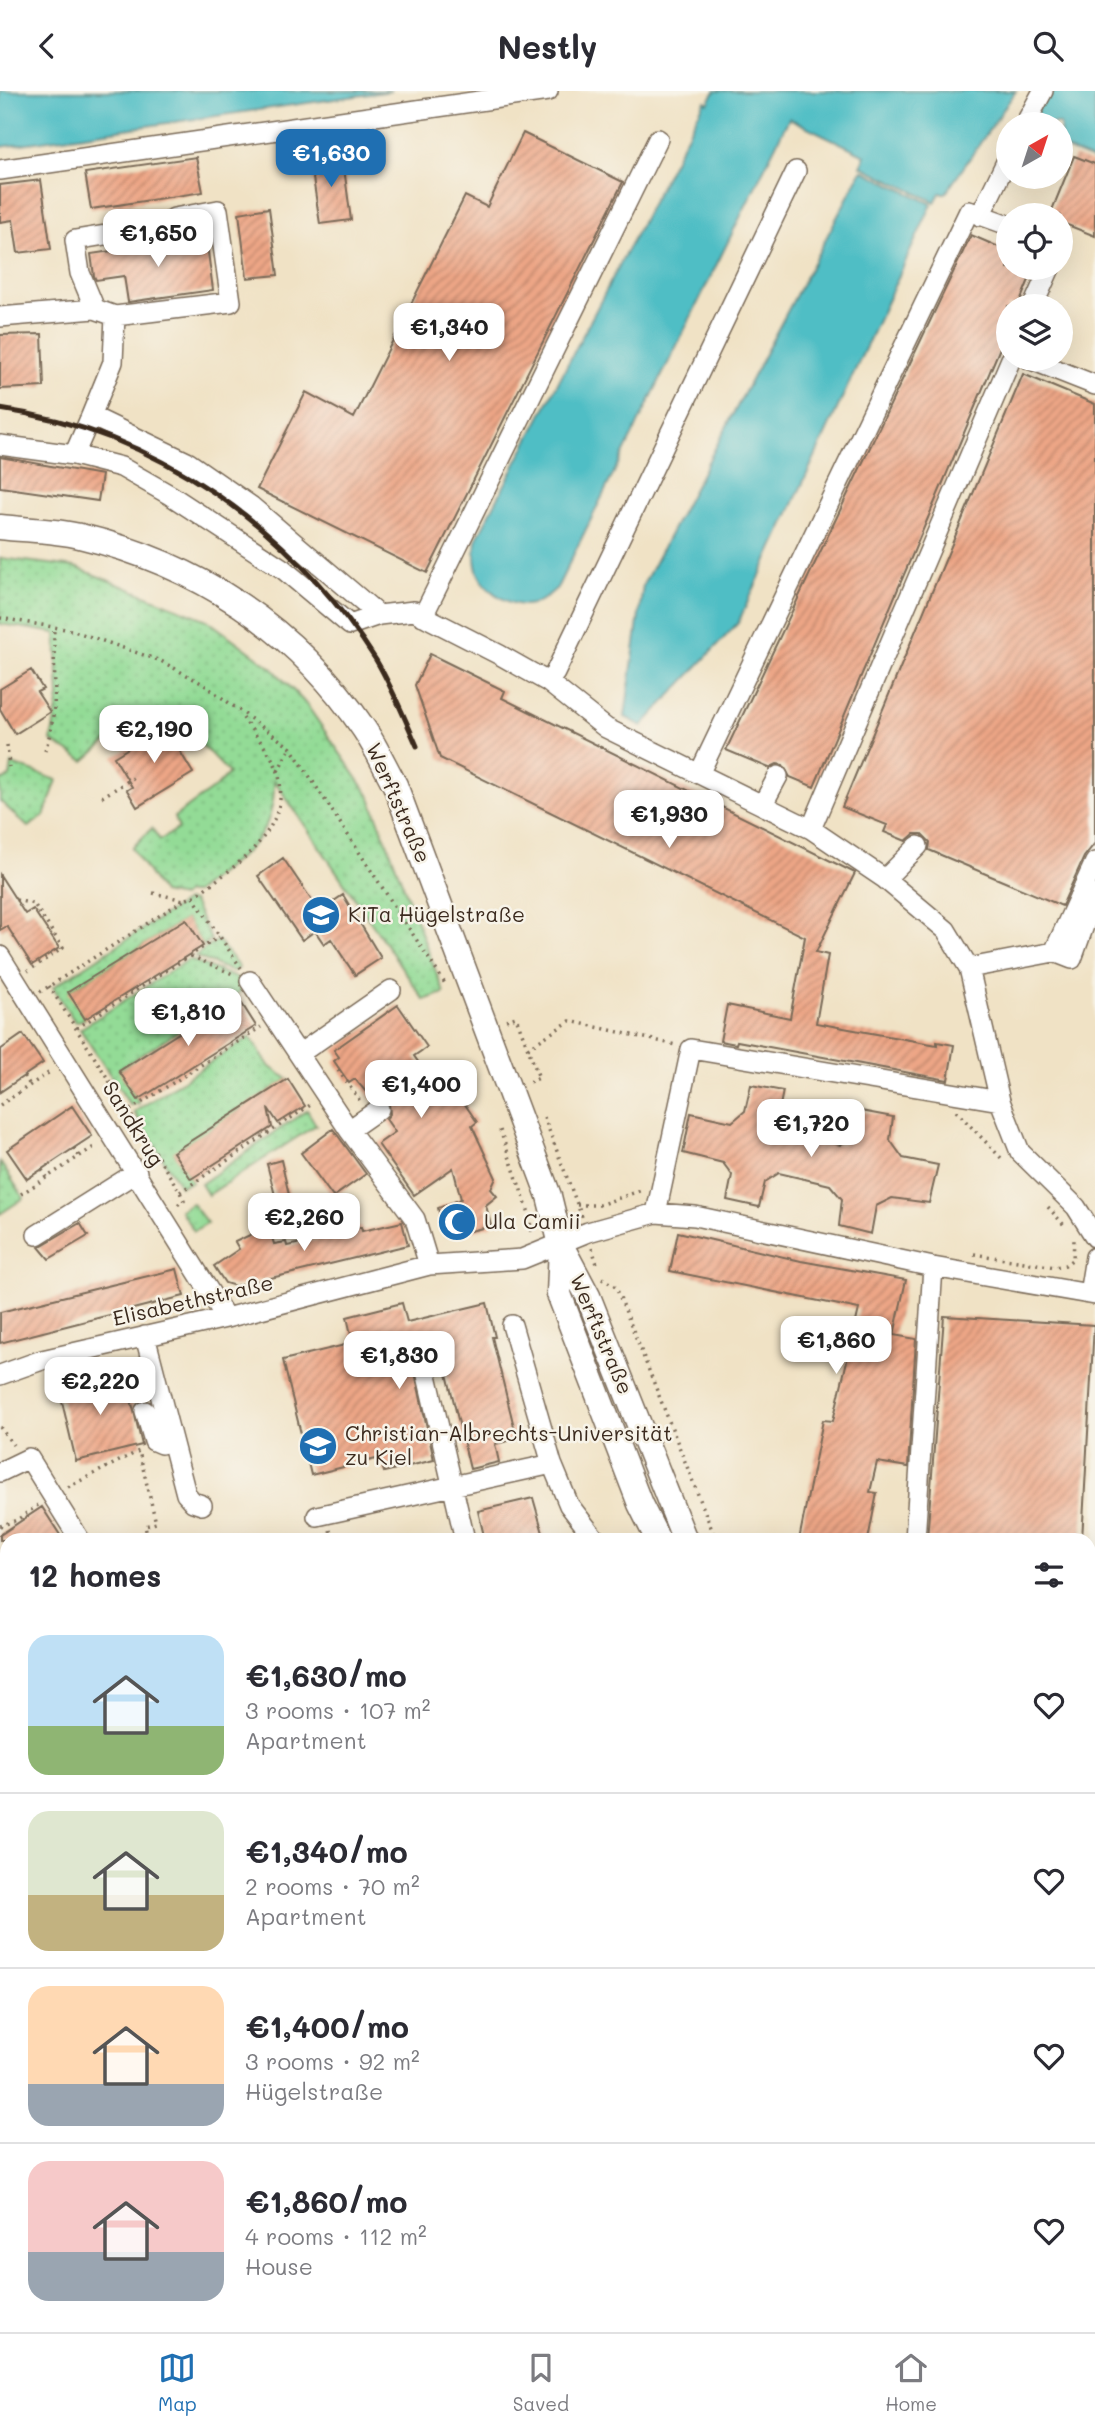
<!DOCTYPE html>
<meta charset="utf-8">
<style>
:root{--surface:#fff;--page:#f2f2f3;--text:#2b2b33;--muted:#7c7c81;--line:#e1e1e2;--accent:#1f6fb2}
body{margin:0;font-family:Mali,sans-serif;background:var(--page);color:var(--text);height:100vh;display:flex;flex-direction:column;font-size:26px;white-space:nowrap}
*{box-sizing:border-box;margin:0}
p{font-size:23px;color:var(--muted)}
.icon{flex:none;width:38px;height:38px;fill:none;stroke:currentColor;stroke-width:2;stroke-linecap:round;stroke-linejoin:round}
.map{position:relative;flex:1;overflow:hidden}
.details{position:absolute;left:0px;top:1442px;width:1096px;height:800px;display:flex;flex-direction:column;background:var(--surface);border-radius:21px 21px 0 0;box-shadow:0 7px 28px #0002}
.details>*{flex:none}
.needle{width:46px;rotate:39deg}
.controls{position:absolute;left:996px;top:21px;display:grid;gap:14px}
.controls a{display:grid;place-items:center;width:77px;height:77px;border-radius:50%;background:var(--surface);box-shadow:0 7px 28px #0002;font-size:35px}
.price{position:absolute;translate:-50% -60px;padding:0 16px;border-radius:14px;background:#fff;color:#222;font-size:23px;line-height:46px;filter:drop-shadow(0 2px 4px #0008)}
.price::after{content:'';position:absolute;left:50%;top:42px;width:21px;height:16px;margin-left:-10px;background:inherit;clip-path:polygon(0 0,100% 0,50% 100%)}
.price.current{background:var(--accent);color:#fff}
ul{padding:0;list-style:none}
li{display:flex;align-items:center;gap:21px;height:175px;padding:0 28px}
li+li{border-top:2px solid var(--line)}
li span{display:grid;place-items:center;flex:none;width:196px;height:140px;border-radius:21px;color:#555}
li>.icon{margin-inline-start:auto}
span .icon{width:84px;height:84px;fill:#fffc;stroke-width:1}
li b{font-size:30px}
h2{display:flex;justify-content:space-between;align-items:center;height:84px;padding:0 28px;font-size:30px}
header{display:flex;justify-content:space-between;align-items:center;height:91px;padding:0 28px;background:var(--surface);font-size:32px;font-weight:700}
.tabs{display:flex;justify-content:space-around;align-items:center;height:98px;border-top:2px solid var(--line);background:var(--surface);font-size:19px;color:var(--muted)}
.tabs a{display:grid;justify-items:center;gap:4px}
.tabs .current{color:var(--accent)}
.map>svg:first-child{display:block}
</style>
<header><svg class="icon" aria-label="back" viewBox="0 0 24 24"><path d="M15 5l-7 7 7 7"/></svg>Nestly<svg class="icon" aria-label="search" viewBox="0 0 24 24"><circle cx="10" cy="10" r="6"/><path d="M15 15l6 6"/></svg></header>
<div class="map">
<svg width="1095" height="2241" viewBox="0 0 1095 2241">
<defs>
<pattern id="grass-dots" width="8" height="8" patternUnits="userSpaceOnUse" patternTransform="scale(1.75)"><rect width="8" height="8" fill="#93db96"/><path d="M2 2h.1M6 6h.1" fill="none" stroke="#80bc81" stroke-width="1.8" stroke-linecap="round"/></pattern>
<pattern id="forest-firs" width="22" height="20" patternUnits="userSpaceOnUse" patternTransform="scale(1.75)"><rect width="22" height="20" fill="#76bb7f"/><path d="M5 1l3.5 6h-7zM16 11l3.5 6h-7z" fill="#629867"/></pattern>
<pattern id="building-hatch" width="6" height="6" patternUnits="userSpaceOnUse" patternTransform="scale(1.75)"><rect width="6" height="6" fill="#eda686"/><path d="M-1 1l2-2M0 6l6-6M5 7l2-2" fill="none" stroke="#c1876d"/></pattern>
</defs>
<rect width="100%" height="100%" fill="#f7f3e8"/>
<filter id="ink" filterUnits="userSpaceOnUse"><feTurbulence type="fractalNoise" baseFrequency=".0143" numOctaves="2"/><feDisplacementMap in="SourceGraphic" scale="14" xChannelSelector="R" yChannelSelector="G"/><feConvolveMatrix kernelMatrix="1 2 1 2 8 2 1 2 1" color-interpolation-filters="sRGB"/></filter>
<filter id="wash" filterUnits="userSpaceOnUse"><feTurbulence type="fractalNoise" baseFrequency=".00686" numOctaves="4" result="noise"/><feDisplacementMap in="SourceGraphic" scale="28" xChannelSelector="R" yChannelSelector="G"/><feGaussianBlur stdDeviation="1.57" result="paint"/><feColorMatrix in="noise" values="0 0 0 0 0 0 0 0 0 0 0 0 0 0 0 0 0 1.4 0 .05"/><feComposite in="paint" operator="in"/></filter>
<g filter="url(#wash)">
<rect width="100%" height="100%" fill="#f0e2c5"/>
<!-- grass -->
<path fill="url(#grass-dots)" stroke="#67825a" stroke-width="2" d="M0,467L75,476L207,529L272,577L306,613L369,704L444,902L424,909L274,689C276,752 238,765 195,802H186L182,806L162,802L132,757L152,737L160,749L179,737L174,726L217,695L229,682L196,648L184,650L173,630L125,657L116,643L84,670L51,650L59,606L56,542L0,533Z
M12,673L57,689L44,725L28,736L0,710V690L10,686Z
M186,810L193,811L211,849L203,855L186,828L69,900L85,928L75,931L53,896Z
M218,849L239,877L233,881L195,865Z
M189,868L246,891L249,895L119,978L139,1012L130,1014L80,938Z
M250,946L270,976L288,988L174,1061L191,1088V1091L180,1095L134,1021Z
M307,1019L316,1034L208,1104L201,1093Z
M0,1071L24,1107L0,1123Z
M192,1112L207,1132L194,1140L180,1119Z
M1089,1848L1095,1851V2241H358L356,2235H1088Z"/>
<!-- forest -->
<path fill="url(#forest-firs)" stroke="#58724e" stroke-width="2" d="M1095,2190V2241H1005L1011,2235H1088L1089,2191Z"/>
<!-- garden -->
<path fill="#93db96" stroke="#67825a" stroke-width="2" d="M385,2235H609L611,2241H388Z"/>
<!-- water -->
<path fill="#4fbec5" stroke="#457472" stroke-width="2" d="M0,0H391L0,56Z
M715,0H1016L952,93L946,102H940L935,111L861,75L865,64L789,27L557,497C552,501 545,508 539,511C517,521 487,503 478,482C474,472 475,460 476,449L705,10L708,12Z
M1047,0H1095V70L1061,56L1060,33H1030Z
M862,79L932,113L738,532L642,635L625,626L643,494Z"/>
<g id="blocks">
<!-- building -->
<path fill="url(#building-hatch)" d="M523,42L623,91L427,482L257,398L306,301L354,327L465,105L487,116Z
M342,62L351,129L320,133L310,67Z
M1074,65L1095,73V145L1060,131V124H1050Z
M196,66L203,101L91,118L85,82Z
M41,89L51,158L18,162L13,129L0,131V94Z
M269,117L278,184L247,187L239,122Z
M971,144L1008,160V177H1034L1018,215H1008V238L814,696L790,686L783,674L777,673L769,677L726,659Z
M206,146L213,199L128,211L124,185L96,189L94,185L91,163Z
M42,243L44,296L0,298V244Z
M1023,283L1095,313V752L1084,766L1062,815L929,759L930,751L922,743H914L906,750L884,741L887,734L842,716Z
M0,366L102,384L98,410L0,396Z
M430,563L505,600L502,607L855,782L816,861L828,864L816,932L937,954V951L954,954L948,989L737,950L736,953L720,950L727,914L790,927L805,846L440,667L415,594Z
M31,579L43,598L37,601L50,621L15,643L0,618V598Z
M171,631L181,648L175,652L193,682L137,716L127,699L132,696L114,666Z
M283,767L319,820L343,804L381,867L355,884L331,848L324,853L315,840L302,849L258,785Z
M0,784L25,823L33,818L59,857L32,874L7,835L0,839Z
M186,828L203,855L85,928L68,901Z
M237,905L256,935L138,1009L119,980Z
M398,914L427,956L414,965L444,1007L455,999L477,1031L472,1035L496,1087L491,1098L497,1105L486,1114L491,1135L445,1146L438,1117L461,1108L453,1077L414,1104L378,1053L395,1041L386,1028L390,1023L389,1012L384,1007L372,1008L355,988L349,992L334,970L339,966L334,959Z
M23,943L43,972L0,1001V959Z
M288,988L305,1015L278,1032L268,1017L272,1036L191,1088L173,1061Z
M751,994L783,1000L777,1029L792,1043L840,1054L856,1043L861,1020L893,1026L890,1049L903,1067L938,1074L929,1112L892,1107L876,1115L871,1143L839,1135L842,1108L830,1094L779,1082L765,1091L759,1116L727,1109L732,1084L723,1072L683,1062L691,1022L732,1031L745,1020Z
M72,1015L92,1045L27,1088L7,1059Z
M333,1038L366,1083L333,1106L301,1062Z
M281,1069L292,1117L279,1120L267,1073Z
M402,1131L408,1154L293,1182L235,1195L225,1192L214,1175L239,1158L235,1151L252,1143L270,1140L274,1153L286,1151L287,1155L339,1144L338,1140L351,1137L361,1136L362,1140Z
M80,1132L88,1145L49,1168L39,1156Z
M678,1141L801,1170L906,1189L894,1244L916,1248L908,1376L877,1371L870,1401L877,1402L868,1449H799L823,1329L833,1330L859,1218L670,1180Z
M177,1178L184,1205L0,1252V1221Z
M402,1212L407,1231L487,1212L495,1246H492L517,1348L495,1353L499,1371L470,1378L441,1258L415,1265L414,1277L434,1369L384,1381L380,1367L311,1384L283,1269L353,1252L347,1226Z
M944,1225L1094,1234L1082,1449H927Z
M125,1283L142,1354L76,1370L59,1298Z
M533,1407L545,1449H485L478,1420Z
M42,1416L60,1444L51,1449H0V1444Z"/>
</g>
</g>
<g filter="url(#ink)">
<use href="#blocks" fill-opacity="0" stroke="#7a6a58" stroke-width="2"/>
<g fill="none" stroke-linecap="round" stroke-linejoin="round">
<!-- minor casing -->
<g stroke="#7a6a58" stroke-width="22">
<path id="minor" d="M1025,33L1043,0
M0,79L548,0
M980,125L1008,67
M1060,149V151
M1033,215L1050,177
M115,225L113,271L91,325L189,372L251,415L379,524L414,520L500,564L548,591L606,637L811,738L885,788L946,839L969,877L1000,1010L1020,1061L1076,1116L1095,1146
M0,226L95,218L115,225L231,211L218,119L174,127L160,135L75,149L80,182L95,218
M1029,268L1095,294
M91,325L74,364L121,376L170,404L283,478L350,534L379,524
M0,354L74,364
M423,525L658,48
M548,591L555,582L796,80
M700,681L969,120L1008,134
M763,713L778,685
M811,738L1011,268
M885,788L918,755
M1054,861L1072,868L1095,804
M0,865L226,1227
M969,877L1054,861L1095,771
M250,890L349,1039L415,1128L429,1174
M299,963L391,899
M349,1039L379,1018
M656,1122L691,958L1000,1010
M37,1144L137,1081
M1089,1203L1095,1166
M512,1234L552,1373L569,1414L596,1449
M145,1245L186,1403L193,1411L202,1414
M426,1280L465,1449
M0,1284L42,1269L226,1227L429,1174L522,1168L588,1141L656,1122L695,1125L933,1176L1095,1204
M145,1320L154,1350L161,1353L172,1350
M0,1381L29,1367L80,1449
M317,1425L552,1373
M915,1449L933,1176
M0,1653L7,1663
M1088,1661H1095
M1088,1693H1095
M1088,1720L1095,1724
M0,1801L7,1800
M0,1917L7,1915
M0,2021L7,2027
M0,2137V2145
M237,2235L239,2241
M57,2241L59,2235"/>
</g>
<!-- major casing -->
<g stroke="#7a6a58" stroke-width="27">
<path id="major" d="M0,436C26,439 54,439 80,445C197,473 296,537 364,638C376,656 385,676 395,694L549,1105L561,1154L588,1205L685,1449
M561,1155L559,1203L640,1413L658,1449
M1088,1807L1095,1811"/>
</g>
<!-- path -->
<path stroke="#7a6a58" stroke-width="3.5" stroke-dasharray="2 5" stroke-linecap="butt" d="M0,527L71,539L161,570L203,593L291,657L446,894
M7,654L9,676
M45,660C60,614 53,583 54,537
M278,680L290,657
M102,706L133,687
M153,802L184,809L193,806C232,778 294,739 278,681C273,663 253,642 243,627
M193,806L241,877
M16,809L34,813L63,857L28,880
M191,865L235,884
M49,895L180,1101L184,1110L175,1115
M40,901L184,809
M506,929L516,926L539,987L530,991
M77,937L219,846
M528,957L570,930L676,954
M338,979L360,1010
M24,985L30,994
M0,1014L50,981
M130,1019L261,936
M956,1020L1004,1070
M544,1026L582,1126
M500,1039L530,1125L531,1145
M74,1057L79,1065
M42,1079L47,1086
M180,1101L312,1013
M21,1103L97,1054
M577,1114H599L642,1099
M1048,1116L1064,1134
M592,1157L598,1176
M974,1163L1055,1176L1065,1174L1073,1168L1074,1149
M602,1187L616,1196L716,1449
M0,1336L13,1354
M68,1396L139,1360L156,1432L145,1435L148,1449
M0,1435L17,1429L38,1414
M330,1439L333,1449
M162,1449H170
M1088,1780L1095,1784
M1088,1931L1095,1935
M1088,2105L1095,2107
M654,2235L657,2241
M734,2235L739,2241
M969,2235L976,2241
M908,2241L913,2235
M981,2241L988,2235"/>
<!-- minor -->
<use href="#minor" stroke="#fff" stroke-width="19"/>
<!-- major -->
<use href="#major" stroke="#fff" stroke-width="24"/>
<!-- rail -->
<path stroke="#3b2a1e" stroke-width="5" d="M0,318C156,340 292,437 376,569C392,596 404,626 417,655"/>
</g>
</g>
<!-- icons -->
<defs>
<g id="school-disc" transform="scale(2.0125)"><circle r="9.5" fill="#1f6fb2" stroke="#f7f3e8"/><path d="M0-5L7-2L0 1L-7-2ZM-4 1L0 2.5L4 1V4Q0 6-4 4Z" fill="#fff"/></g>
<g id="mosque-disc" transform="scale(2.0125)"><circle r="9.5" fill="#1f6fb2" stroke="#f7f3e8"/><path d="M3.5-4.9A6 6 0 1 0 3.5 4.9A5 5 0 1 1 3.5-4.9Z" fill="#fff"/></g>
<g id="university-disc" transform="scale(2.0125)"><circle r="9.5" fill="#1f6fb2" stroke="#f7f3e8"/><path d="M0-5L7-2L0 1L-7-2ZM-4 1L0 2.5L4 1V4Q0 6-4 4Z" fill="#fff"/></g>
</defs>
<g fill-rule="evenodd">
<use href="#school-disc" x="321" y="824"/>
<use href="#mosque-disc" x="457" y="1131"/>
<use href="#university-disc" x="318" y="1355"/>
</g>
<g text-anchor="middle" stroke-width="5" stroke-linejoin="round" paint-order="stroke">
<!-- street labels -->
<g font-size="21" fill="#3b2a1e" stroke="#f7f3e8">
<text transform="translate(398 712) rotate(66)" y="7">Werftstraße</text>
<text transform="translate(133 1033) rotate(58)" y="7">Sandkrug</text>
<text transform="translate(193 1210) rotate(-13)" y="7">Elisabethstraße</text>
<text transform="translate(601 1243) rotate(67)" y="7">Werftstraße</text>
</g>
<!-- poi labels -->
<g font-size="21" fill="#3b2a1e" stroke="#f7f3e8" text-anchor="start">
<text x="348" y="831">KiTa Hügelstraße</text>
<text x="484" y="1138">Ula Camii</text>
<text x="345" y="1350">Christian-Albrechts-Universität<tspan x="345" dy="24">zu Kiel</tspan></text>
</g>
</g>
</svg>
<div class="controls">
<a><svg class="needle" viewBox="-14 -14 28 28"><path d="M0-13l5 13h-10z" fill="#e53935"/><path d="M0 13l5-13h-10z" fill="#7c7c81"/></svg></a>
<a><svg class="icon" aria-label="locate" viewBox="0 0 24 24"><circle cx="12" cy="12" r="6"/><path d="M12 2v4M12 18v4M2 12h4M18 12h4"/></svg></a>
<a><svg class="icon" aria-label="layers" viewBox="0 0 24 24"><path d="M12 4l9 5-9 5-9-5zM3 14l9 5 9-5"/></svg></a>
</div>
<b class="price current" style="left:331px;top:98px">€1,630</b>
<b class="price" style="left:158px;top:178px">€1,650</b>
<b class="price" style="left:449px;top:272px">€1,340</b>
<b class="price" style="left:154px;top:674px">€2,190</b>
<b class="price" style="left:669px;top:759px">€1,930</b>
<b class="price" style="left:188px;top:957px">€1,810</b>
<b class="price" style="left:421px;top:1029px">€1,400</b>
<b class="price" style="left:811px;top:1068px">€1,720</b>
<b class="price" style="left:304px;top:1162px">€2,260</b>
<b class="price" style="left:836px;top:1285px">€1,860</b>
<b class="price" style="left:399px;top:1300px">€1,830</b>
<b class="price" style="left:100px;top:1326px">€2,220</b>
<section class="details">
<h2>12 homes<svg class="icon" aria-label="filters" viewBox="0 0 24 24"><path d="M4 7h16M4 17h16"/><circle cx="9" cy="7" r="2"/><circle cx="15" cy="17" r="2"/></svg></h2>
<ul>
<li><span style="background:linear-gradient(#bfe0f5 65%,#8fb573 0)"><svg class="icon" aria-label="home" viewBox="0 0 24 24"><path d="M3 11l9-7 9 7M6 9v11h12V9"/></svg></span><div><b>€1,630/mo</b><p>3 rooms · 107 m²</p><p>Apartment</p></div><svg class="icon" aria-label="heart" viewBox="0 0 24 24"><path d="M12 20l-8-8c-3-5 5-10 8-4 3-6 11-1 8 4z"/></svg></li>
<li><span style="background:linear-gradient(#dfe7d0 60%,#c2b280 0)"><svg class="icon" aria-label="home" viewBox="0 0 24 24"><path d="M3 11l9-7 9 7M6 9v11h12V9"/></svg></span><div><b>€1,340/mo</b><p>2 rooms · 70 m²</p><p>Apartment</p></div><svg class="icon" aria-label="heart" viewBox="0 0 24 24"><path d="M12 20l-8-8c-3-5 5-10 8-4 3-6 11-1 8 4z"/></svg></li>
<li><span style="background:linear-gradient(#ffd9b3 70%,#9aa5b1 0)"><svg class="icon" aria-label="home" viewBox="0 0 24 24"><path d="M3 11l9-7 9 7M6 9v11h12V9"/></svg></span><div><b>€1,400/mo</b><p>3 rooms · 92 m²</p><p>Hügelstraße</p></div><svg class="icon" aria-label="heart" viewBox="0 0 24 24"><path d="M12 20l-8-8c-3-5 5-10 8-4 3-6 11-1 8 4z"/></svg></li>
<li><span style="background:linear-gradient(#f6c9c9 65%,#9aa5b1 0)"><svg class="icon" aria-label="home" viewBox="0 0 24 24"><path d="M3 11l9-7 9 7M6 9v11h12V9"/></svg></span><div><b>€1,860/mo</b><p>4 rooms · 112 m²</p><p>House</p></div><svg class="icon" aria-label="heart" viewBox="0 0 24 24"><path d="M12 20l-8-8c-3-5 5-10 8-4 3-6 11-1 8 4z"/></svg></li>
</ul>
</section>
</div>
<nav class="tabs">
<a class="current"><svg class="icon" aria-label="map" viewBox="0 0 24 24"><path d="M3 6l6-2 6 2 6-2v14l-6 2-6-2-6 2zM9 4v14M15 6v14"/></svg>Map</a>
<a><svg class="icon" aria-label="saved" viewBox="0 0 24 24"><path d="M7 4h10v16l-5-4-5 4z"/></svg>Saved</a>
<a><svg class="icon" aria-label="home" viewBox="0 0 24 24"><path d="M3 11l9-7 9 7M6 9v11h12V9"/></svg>Home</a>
</nav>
